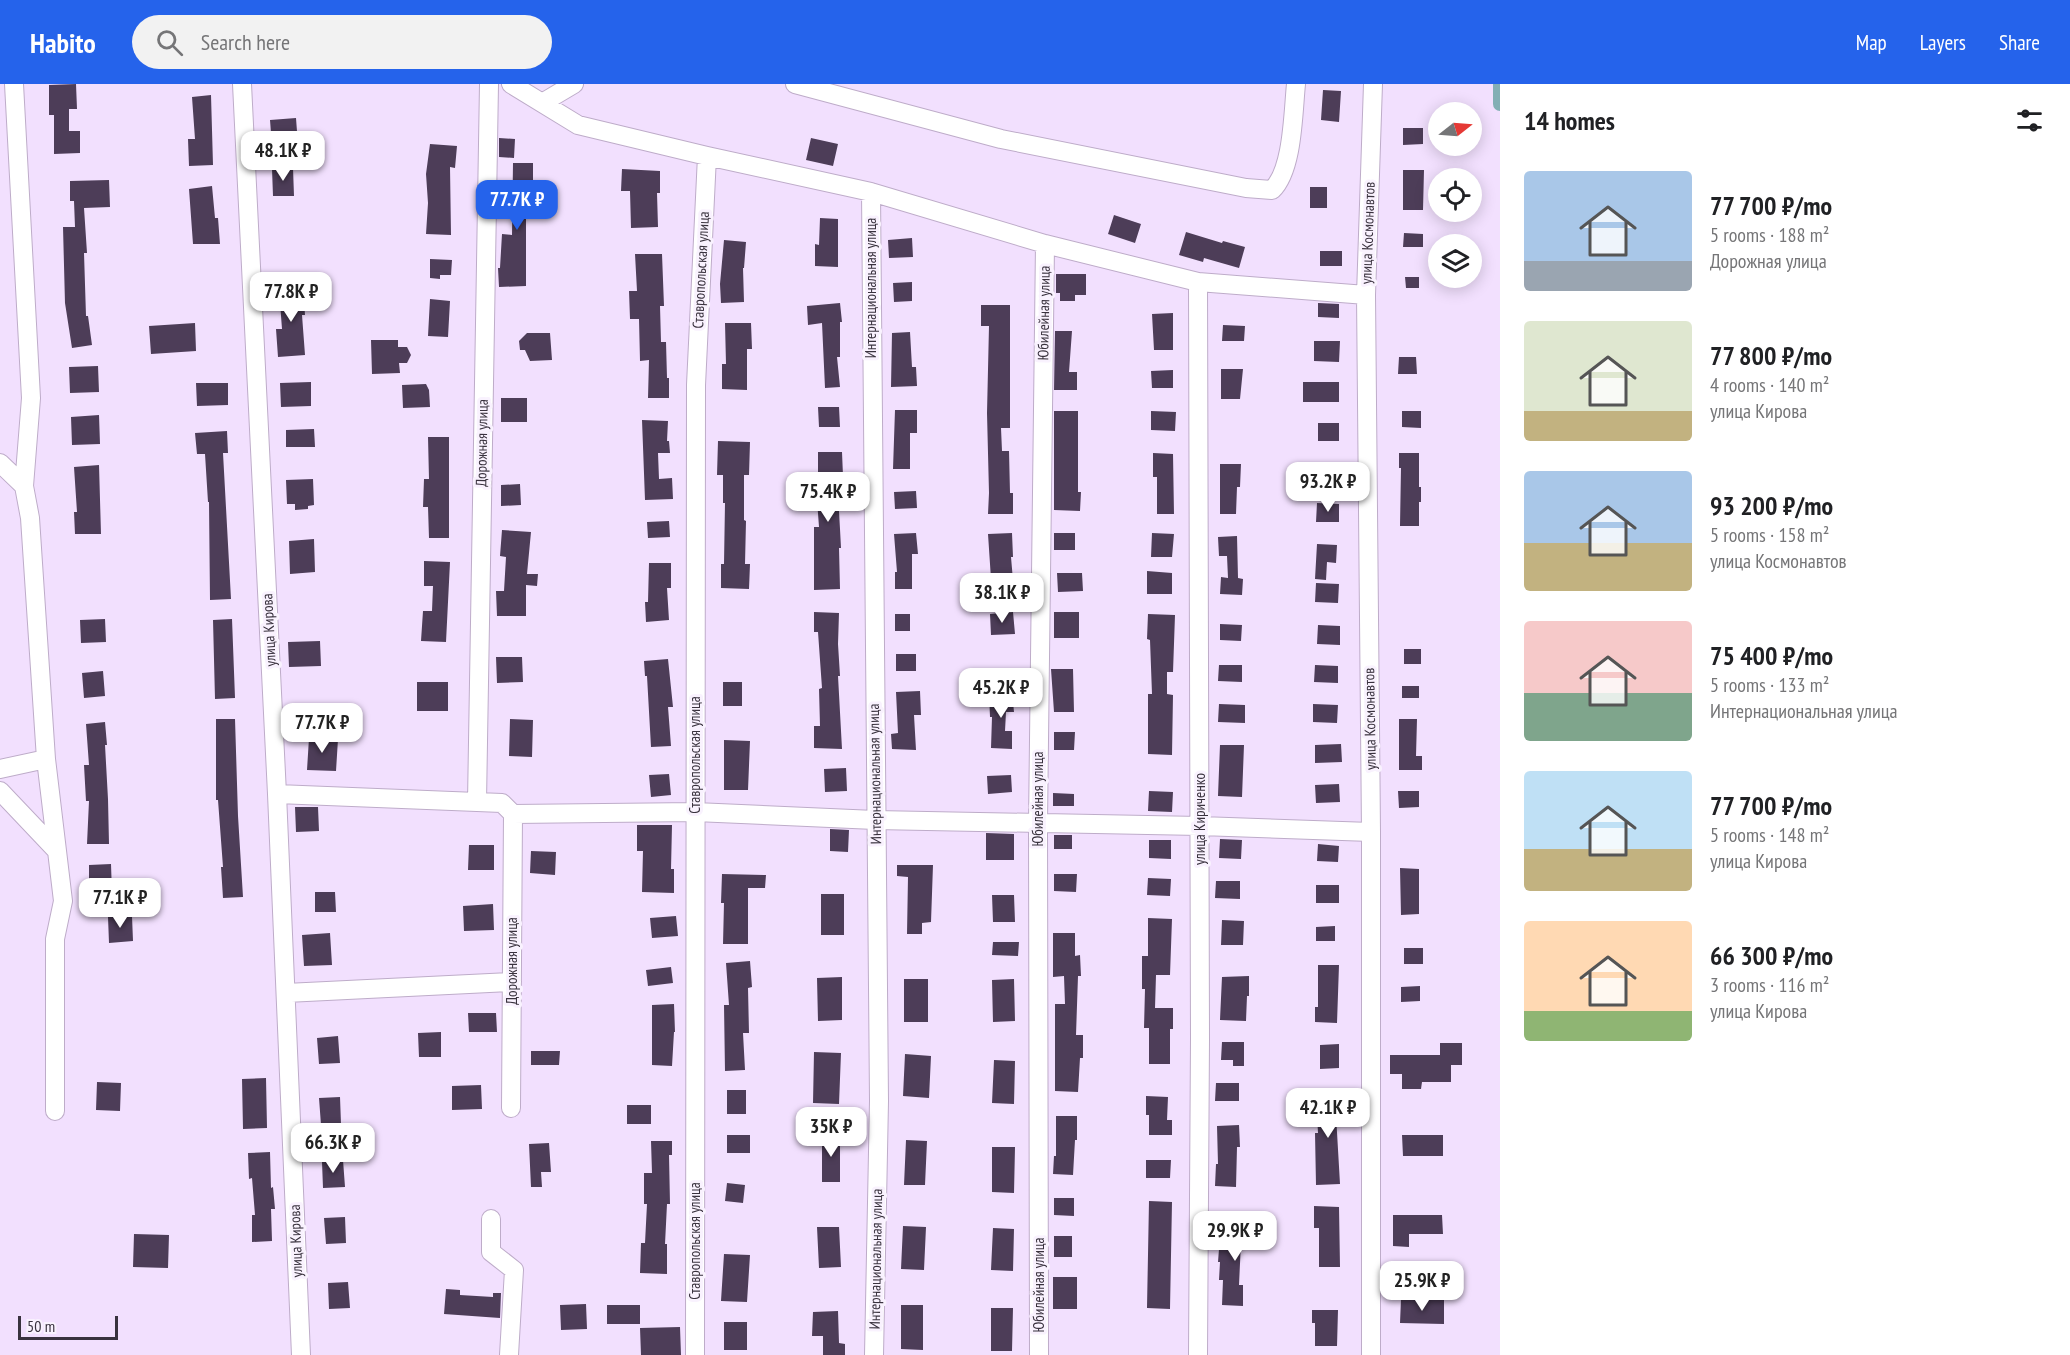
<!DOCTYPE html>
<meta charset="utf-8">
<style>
:root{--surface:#fff;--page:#f2f2f2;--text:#202124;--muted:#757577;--accent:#2563eb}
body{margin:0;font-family:"PT Sans Narrow",sans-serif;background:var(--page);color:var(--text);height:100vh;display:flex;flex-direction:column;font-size:22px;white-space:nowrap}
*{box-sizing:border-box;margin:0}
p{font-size:20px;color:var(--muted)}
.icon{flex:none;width:33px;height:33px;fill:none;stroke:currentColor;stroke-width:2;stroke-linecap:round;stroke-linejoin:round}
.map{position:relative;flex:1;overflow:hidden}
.side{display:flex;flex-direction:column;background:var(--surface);width:570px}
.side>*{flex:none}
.needle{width:39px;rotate:73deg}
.controls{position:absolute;left:1428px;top:18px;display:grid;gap:12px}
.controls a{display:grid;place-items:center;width:54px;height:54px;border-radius:50%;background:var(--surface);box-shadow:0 3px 15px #0003;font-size:30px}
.scale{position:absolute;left:18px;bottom:15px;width:100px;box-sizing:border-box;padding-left:6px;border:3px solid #39323e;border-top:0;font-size:16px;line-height:21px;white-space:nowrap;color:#39323e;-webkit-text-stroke:4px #f9f2fe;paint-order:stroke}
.price{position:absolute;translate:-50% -51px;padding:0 14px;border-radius:12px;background:#fff;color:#222;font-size:20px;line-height:39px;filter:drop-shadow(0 2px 3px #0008)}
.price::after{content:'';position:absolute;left:50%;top:36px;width:18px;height:14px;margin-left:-9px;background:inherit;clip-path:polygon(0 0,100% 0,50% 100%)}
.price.selected{background:var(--accent);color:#fff}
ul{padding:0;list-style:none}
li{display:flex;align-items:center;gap:18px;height:150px;padding:0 24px}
li span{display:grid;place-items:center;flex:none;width:168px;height:120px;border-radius:6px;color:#555}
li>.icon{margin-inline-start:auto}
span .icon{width:72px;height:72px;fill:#fffc;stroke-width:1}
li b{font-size:26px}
h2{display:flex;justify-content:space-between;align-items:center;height:72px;padding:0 24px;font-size:26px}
header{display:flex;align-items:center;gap:36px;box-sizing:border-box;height:84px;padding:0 30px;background:var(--accent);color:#fff}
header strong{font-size:28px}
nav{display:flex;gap:33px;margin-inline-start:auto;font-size:21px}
.search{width:420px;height:54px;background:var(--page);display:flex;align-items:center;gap:15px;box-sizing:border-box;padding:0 21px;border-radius:33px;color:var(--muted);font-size:22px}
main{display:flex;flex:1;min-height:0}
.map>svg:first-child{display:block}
</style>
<header>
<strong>Habito</strong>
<div class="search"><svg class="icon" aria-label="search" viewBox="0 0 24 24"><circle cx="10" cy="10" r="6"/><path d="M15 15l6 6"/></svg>Search here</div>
<nav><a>Map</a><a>Layers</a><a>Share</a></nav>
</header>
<main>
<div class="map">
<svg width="1500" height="1271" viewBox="0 0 1500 1271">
<rect width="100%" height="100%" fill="#f2e0fe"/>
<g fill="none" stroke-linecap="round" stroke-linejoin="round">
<!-- canal -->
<path stroke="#83afb5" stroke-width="14" d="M1500,0V20"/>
</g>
<!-- building -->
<path fill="#4d3d58" d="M76,0L77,25H69V47H80V69L54,70V31H49V1Z
M1323,6L1341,7L1339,38L1321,36Z
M211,11L213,81L189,82L188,55H195L192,13Z
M296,34L298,61L272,62L270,36Z
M1403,44H1423V60L1403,61Z
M499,54L515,55L514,74L499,73Z
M811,54L838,60L833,82L806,76Z
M430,60L457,62L455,84L450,83L451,151L426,150L428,119L426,90Z
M513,79H533V106H526V202L499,203L498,184H500L502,150L512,151Z
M293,84L294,112H273L272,85Z
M622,85L660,87V109H657L658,143L631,144L630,107H621Z
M1403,86H1424L1423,126H1403Z
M109,96L110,123L84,124L87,169H84L86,232H88L92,261L72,264L65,219L63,143H75L74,117H70V97Z
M212,102L215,134H218L220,160H193L189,105Z
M1310,103H1327V124H1310Z
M1114,131L1141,140L1135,159L1108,150Z
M820,134L838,135V183L815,182V160L819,161Z
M1186,148L1222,159L1223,157L1245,163L1239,184L1204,174L1203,178L1179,171Z
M1404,149L1423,150V163H1403Z
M912,154L913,173L889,174L888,156Z
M724,156L746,158L744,184H743L744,218L721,219L720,200Z
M1320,167H1342V182H1320Z
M635,170H662L664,222H660L661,258H666L667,294H669V314H648L649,276L640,277L639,235H630L629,207H637Z
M430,175L452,176L451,191H440V195L430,194Z
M1056,190H1086V211H1075V217H1060V209H1056Z
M1405,193H1419V204H1406Z
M912,198V217L894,218L893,199Z
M303,203L305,231H302L305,271L278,273L276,245H282L279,205Z
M430,215L450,217L448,253L428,252Z
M840,219L842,238H840V273H837L840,303L825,304L822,239L808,241L807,222Z
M1318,219L1339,220V234L1318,233Z
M981,221H1010V344H1001L1002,367H1009L1010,409H1013V430H988L989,409L987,329L989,242H981Z
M1173,229V266H1154L1152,230Z
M195,239L196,267L151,270L149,242Z
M725,239H751L752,265H747V306L722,305V280H726Z
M1223,241L1245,242L1244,257H1222Z
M1055,247H1072L1069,288H1077V306H1054Z
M910,248L912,283H916L917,302L891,303L892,249Z
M527,249H550L552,276L530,277L525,266H520L519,257Z
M371,256H398V263H407L411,271L407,279H399L400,289L372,290Z
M1314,257H1340L1339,278L1314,277Z
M1399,273H1416L1417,290H1398Z
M98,282L99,308L70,309L69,283Z
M1221,285H1243L1240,315H1221Z
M1173,286V304H1152L1151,287Z
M311,298V322L281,323L280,299Z
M1303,298H1339V318H1303Z
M196,299H228V321L197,322Z
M426,300L429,306L430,323L403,324L402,301Z
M501,314H527V338H501Z
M818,323H839L840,343H819Z
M895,326H917V349H910V385H893Z
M1054,327H1078V408H1081L1080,427L1054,426Z
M1151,327L1176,328L1175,347L1151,346Z
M1402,327H1421V344L1402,343Z
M99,331L100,360L72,361L71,333Z
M642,336L668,337L667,357H669L670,369H658L659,395L672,394L673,415L645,416Z
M1318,339H1339V357H1318Z
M314,345L315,363H286V346Z
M227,347L228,369H223L231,515L210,516L209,418H208L205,370H197L195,349Z
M428,353H449V454H429L428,423H423L424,395H429Z
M718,357L750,358L749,391H744V436L746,437L745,480H750L749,505L721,504V480H724L725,419H723V391H717Z
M818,368H842L843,392H837L840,445L841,464H839L840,505L814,506V443H819L816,402L818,401Z
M1153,369L1173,370L1174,430H1157V393H1153Z
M1399,369H1419V403H1421V418H1419V442H1400L1401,384H1399Z
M1318,379L1340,380V396L1318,395Z
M1220,380H1241L1240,403H1237L1236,430H1220Z
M99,381L101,450H75L74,428H77L74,383Z
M313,395L314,421L308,422V425L295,426V420H287L286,396Z
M520,400L521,421L501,422V401Z
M916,407L917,424L895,425L894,408Z
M1317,419L1339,420V438H1316Z
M669,437L670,453L648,454L647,438Z
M502,446L531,448L527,490H538L537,502L526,501V532H497L496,507H504L506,473L500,472Z
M916,449L918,470H912V505H895V488H897L894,450Z
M1012,449L1013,473H1011L1014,508L992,510L988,450Z
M1054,449H1075V466H1054Z
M1152,449L1174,450L1172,473H1151Z
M1237,452L1238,494L1243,495L1242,511L1220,510L1221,493L1228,494L1227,472H1219L1218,453Z
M314,455L315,488L290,490L289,457Z
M1317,460L1337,461L1336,479L1327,478L1326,496L1315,495Z
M424,477L450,478L446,558L421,557L423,527H432L433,502H424Z
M649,479H671V504H667L669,536L646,538L645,518H648Z
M1147,487L1172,489V510H1147Z
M1057,489H1082L1083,507L1058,508Z
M1316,499L1339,500L1338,519L1315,518Z
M814,528L839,529L838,560L840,592H838L842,665L814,664V642H820L819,605L822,604L818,548H814Z
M1013,528L1015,550L991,551L990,530Z
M1054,528H1079V554H1054Z
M895,530H910V547H895Z
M1148,530L1175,531L1173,588H1167V610L1173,611L1172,671L1148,670V610H1152L1150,556L1147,555Z
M105,535L106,558L81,559L80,536Z
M232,535L235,614L215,615L213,536Z
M1220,540L1242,541L1241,557L1220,556Z
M1318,541L1340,542V561L1317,560Z
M320,557L321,582L289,583L288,558Z
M1404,565H1421V580H1404Z
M896,570H916V587H896Z
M496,573H522L523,598L497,599Z
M668,575L673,623H668L671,662L651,663L647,592H645L644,577Z
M1219,581H1242V598L1218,597Z
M1315,581L1338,582V599L1314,598Z
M1051,585H1073L1074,628H1054Z
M103,587L105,612L84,614L82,589Z
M417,598H448V627H417Z
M723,598H742V622H723Z
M1402,602H1419V614H1402Z
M920,607L921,631H914L916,666L892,665L891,650L898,649L896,608Z
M1012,608L1014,628H1006L1005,647H1012V665L991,664L992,633H990L989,609Z
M1219,620L1245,621V639L1218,638Z
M1313,620L1338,621L1337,639L1313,638Z
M216,635H235L238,732L243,813L223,814L221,783H223L218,716H216Z
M510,635L533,636L532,673L509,672Z
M1399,635H1417L1416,672H1422V686H1399Z
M105,638L107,661H105L108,715L109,760H87L89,717H86L84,681H89L86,640Z
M1054,648H1075L1074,666H1054Z
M309,654L338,655L336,687L307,686Z
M724,656L750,657L748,706H724Z
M1341,660L1342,678L1315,679V661Z
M1220,661H1244L1242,713L1218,712Z
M846,684L847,707L825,708L824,685Z
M669,690L671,711L651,713L649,691Z
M1011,691L1012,708L988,710L987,692Z
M1339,700L1340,718L1316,719L1315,701Z
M1149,707L1173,708L1172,728L1148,727Z
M1398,707H1419V723L1399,724Z
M1053,709L1074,710V722H1053Z
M295,723H318L319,747L296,748Z
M637,741H672L671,785H674V809L642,808L643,767H637Z
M830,745L849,746L848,768L830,767Z
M986,749L1014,750V776H986Z
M1054,751H1072V765H1054Z
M1220,755L1242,756L1241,775L1219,774Z
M1149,756H1171V775L1149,774Z
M1318,760L1339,762L1338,778L1317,777Z
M469,761H494V786H468Z
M531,767L556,768L555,791L530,789Z
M111,780L112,809H89V781Z
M897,781H933L931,838L922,839V850H907L908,793L897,792Z
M1400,784L1419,785V830L1401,831Z
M722,790L766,791L765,804H748V860H723L724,819H721Z
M1054,790H1077L1076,808L1054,807Z
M1148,794L1171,795L1170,812L1147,811Z
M1216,797H1240V815L1215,814Z
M1316,801H1339V819H1316Z
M315,808H335L336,828H315Z
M821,810H844V851H821Z
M992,811H1014L1015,838H993Z
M493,820L494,846L464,847L463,822Z
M132,832L133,857L109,859L108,833Z
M676,832L678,852L652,854L650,834Z
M1148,834L1172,835L1170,891H1156L1155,924H1173V945H1170V980H1149V944H1144L1145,905H1142V872H1148Z
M1222,836L1244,837L1243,861H1221Z
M1335,842V857H1316V843Z
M330,849L332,881L304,882L302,851Z
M1053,849H1075V872L1080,871L1081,892H1078L1076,951H1083V974H1080L1078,1008L1055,1007V920H1065L1064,892L1053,893Z
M993,858H1019L1018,872L992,871Z
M1404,864H1423V880H1404Z
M750,877L752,903L748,904L749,949H743L745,986L725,987L724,921H729L726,879Z
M1318,881H1339L1337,939L1315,938V923H1318Z
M671,883L673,899L648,902L646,886Z
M1249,892V912H1247L1246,937L1220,936L1222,893Z
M842,893V936L818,937L817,894Z
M904,895H928V938H904Z
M1014,895L1015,937L993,938L992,896Z
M1420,902V917L1401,918V903Z
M674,920L675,948H674L672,982L652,981V921Z
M468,929H496L497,948H469Z
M441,948V973H419L418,949Z
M338,952L340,979L319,980L317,954Z
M1222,958H1244V982H1233V976H1221Z
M1440,959H1462V981H1451V998H1422L1421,1005H1402V990H1390V971H1440Z
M1339,960V984L1320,985V961Z
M531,967H560L559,981H531Z
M814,968L841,969L839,1020L813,1019Z
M905,970L931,972L929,1014L903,1012Z
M994,976L1015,977L1014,1020L992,1019Z
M266,994L267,1044L243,1045L242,995Z
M97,998L121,999L120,1027L96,1026Z
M1216,999H1239V1017H1215Z
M481,1001L482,1025L452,1026V1002Z
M727,1006H746V1030H727Z
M1341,1009L1342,1030L1336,1031L1340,1100L1316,1101L1315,1049H1318L1316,1010Z
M1146,1012L1168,1013L1167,1036H1172V1051H1149V1031H1146Z
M340,1013L341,1040L321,1041L319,1014Z
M627,1021H651V1040H627Z
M1056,1032H1077V1056H1075L1073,1091L1053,1090L1054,1072H1056Z
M1239,1041L1240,1063H1237L1236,1103L1215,1102L1216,1080H1218L1217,1042Z
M822,1049H840V1098H822Z
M727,1051H750V1069H727Z
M1402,1051H1443V1072H1403Z
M906,1056L927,1057L925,1101H904Z
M651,1057H672V1071H669L670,1120H667L665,1160H667V1190L640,1189L641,1159H645L647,1120H644V1089H652Z
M549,1059L551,1088H541L542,1103H531L529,1060Z
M992,1063H1015L1014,1109L992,1108Z
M270,1068L271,1104L273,1103L275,1125H271L272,1157L252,1158V1131H255L252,1094L249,1095L248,1069Z
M343,1076L345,1103L323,1104L322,1078Z
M1146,1076H1171L1170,1094H1146Z
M727,1099L745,1101L743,1119L725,1117Z
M1054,1114H1074V1132L1054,1131Z
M1149,1117L1172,1118L1170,1225L1147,1224Z
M1314,1122L1339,1123L1340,1183H1319V1144H1314Z
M1393,1131H1442L1443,1150H1409V1163L1393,1162Z
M345,1133L346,1159L326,1160L324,1134Z
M903,1142L926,1143L924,1186L901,1185Z
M817,1143H839L841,1183L819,1184Z
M993,1144L1014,1145L1013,1187L991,1186Z
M1264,1144L1265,1157L1241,1158L1239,1201H1243V1222L1222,1221L1223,1196H1219L1220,1178H1218L1219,1165H1221V1145Z
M134,1150L169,1151L168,1184L133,1183Z
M1054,1152H1072V1173H1054Z
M724,1170L750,1171L747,1218L721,1217Z
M1053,1193H1077V1225H1053Z
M348,1198L350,1224L329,1225L328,1199Z
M446,1205L460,1206V1211L493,1213V1209H501L500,1234L444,1230Z
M1401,1215L1444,1216V1240L1400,1239Z
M586,1220L587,1245L561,1246L560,1221Z
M607,1221H640V1240H607Z
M901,1221H923V1266L901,1265Z
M991,1224H1013L1012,1267H991Z
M1312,1226H1338L1337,1262H1315V1239H1312Z
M838,1227L839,1259L845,1260V1271H823V1252H812L813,1228Z
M724,1238H747V1266H724Z
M680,1243L681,1271H641L640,1244Z"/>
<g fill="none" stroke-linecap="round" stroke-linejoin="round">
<!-- minor casing -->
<g stroke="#beacc9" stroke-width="20">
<path id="minor" d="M14,0L31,314L24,402
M242,0L277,710L301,1271
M511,0L578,41L707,72L871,108L1045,160L1198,198L1366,211
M795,0L1001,55L1246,104L1272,106C1293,86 1293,29 1296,0
M542,19L574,0
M871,108L879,1017L874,1271
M0,379L24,402L30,434L46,675L63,817L55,855V1027
M0,685L46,675
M0,707L57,767
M277,710L502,719L513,730L695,728L875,736L1200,742L1371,748
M477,718L489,0
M286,909L512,898
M511,1024L513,730
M491,1135V1168L514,1186L509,1271
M695,1271L696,301L707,72
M1039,1271L1038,739L1045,160
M1198,1271L1200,955L1198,198
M1371,1271V748L1366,211L1373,0"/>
</g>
<!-- minor -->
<use href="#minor" stroke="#fff" stroke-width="18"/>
</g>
<g text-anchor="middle" stroke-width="6" stroke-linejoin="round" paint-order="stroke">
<!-- street labels -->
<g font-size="15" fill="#39323e" stroke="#f9f2fe">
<text transform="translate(1368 149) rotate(-88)" y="5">улица Космонавтов</text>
<text transform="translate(701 186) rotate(-87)" y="5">Ставропольская улица</text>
<text transform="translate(871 204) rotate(-90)" y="5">Интернациональная улица</text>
<text transform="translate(1044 229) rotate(-89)" y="5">Юбилейная улица</text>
<text transform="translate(482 359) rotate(-89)" y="5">Дорожная улица</text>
<text transform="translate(269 546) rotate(-93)" y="5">улица Кирова</text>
<text transform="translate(1370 635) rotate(-91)" y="5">улица Космонавтов</text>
<text transform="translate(695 671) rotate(-90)" y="5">Ставропольская улица</text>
<text transform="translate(875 690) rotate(-91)" y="5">Интернациональная улица</text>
<text transform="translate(1038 715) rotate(-90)" y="5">Юбилейная улица</text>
<text transform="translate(1200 735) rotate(-90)" y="5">улица Кириченко</text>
<text transform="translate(512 877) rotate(-90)" y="5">Дорожная улица</text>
<text transform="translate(296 1157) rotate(-92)" y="5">улица Кирова</text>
<text transform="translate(695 1157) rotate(-90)" y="5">Ставропольская улица</text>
<text transform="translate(876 1175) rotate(-89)" y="5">Интернациональная улица</text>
<text transform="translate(1039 1201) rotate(-90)" y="5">Юбилейная улица</text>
</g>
</g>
</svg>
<div class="controls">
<a><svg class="needle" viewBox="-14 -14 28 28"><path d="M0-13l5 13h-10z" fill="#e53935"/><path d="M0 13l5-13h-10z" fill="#757577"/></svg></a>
<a><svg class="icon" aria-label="locate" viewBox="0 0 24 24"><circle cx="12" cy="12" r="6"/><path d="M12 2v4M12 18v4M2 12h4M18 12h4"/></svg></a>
<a><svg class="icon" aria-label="layers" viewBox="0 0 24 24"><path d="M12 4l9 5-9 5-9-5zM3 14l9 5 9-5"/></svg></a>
</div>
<div class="scale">50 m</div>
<b class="price" style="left:283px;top:98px">48.1K ₽</b>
<b class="price selected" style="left:517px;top:147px">77.7K ₽</b>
<b class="price" style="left:291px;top:239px">77.8K ₽</b>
<b class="price" style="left:1328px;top:429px">93.2K ₽</b>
<b class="price" style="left:828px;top:439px">75.4K ₽</b>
<b class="price" style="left:1002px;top:540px">38.1K ₽</b>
<b class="price" style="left:1001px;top:635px">45.2K ₽</b>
<b class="price" style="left:322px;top:670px">77.7K ₽</b>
<b class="price" style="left:120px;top:845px">77.1K ₽</b>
<b class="price" style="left:1328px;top:1055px">42.1K ₽</b>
<b class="price" style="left:831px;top:1074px">35K ₽</b>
<b class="price" style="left:333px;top:1090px">66.3K ₽</b>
<b class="price" style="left:1235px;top:1178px">29.9K ₽</b>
<b class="price" style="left:1422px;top:1228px">25.9K ₽</b>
</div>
<section class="side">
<h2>14 homes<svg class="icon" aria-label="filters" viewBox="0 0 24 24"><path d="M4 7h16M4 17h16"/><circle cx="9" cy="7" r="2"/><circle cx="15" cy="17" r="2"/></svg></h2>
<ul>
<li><span style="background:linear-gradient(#a9c7e8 75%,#9aa5b1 0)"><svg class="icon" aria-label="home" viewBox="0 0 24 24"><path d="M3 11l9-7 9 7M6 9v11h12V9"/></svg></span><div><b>77 700 ₽/mo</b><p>5 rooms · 188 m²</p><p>Дорожная улица</p></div></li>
<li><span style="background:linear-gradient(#dfe7d0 75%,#c2b280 0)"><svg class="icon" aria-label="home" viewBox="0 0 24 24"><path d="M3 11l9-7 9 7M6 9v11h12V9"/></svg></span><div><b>77 800 ₽/mo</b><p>4 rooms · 140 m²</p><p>улица Кирова</p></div></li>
<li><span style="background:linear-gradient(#a9c7e8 60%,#c2b280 0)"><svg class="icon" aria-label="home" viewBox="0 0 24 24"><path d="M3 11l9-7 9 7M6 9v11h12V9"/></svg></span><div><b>93 200 ₽/mo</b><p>5 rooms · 158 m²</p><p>улица Космонавтов</p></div></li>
<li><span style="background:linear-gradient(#f6c9c9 60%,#7fa58c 0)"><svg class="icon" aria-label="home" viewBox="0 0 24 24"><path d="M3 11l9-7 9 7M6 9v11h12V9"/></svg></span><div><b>75 400 ₽/mo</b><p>5 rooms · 133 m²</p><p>Интернациональная улица</p></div></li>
<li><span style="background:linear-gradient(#bfe0f5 65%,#c2b280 0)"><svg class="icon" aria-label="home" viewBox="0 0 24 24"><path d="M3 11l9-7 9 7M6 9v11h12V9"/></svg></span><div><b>77 700 ₽/mo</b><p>5 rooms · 148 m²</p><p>улица Кирова</p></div></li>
<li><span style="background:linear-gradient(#ffd9b3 75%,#8fb573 0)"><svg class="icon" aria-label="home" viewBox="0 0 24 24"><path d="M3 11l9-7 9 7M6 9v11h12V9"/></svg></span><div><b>66 300 ₽/mo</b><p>3 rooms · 116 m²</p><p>улица Кирова</p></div></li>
</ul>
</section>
</main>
